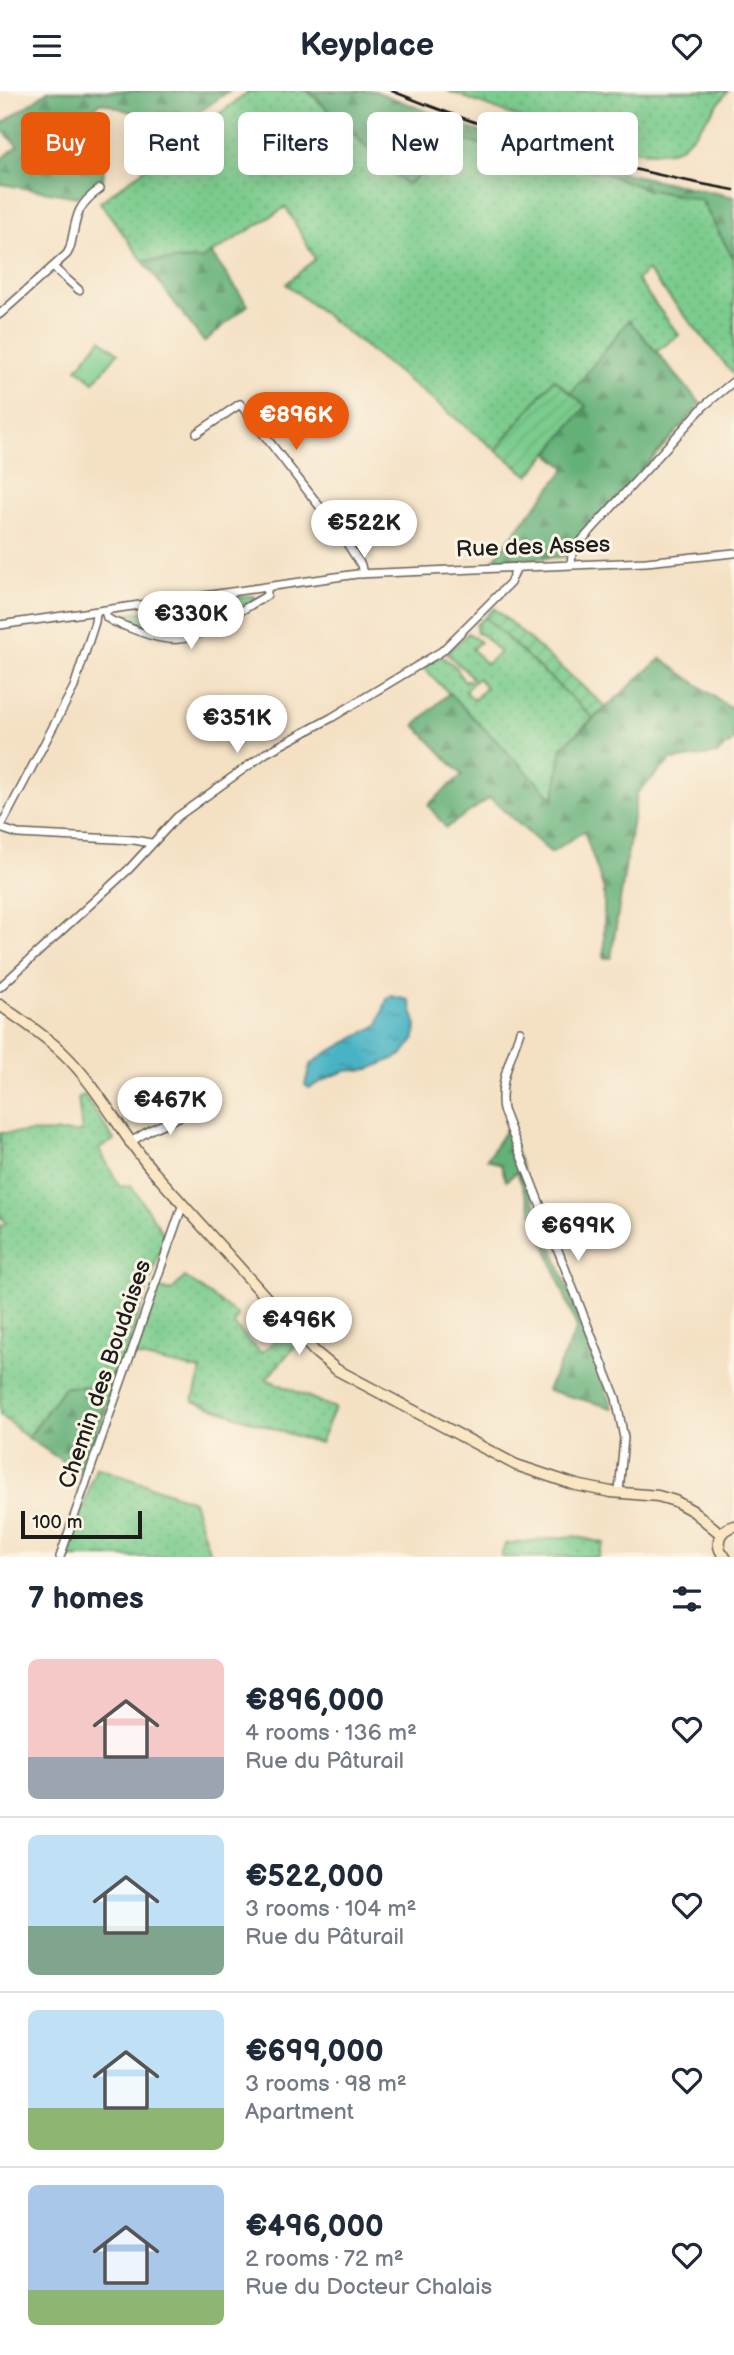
<!DOCTYPE html>
<meta charset="utf-8">
<style>
:root{--surface:#fff;--page:#f6f6f7;--text:#1f2937;--muted:#747a83;--line:#e0e1e3;--accent:#ea580c}
body{margin:0;font-family:"Balsamiq Sans",sans-serif;background:var(--page);color:var(--text);height:100vh;display:flex;flex-direction:column;font-size:26px;white-space:nowrap}
*{box-sizing:border-box;margin:0}
p{font-size:23px;color:var(--muted)}
.icon{flex:none;width:38px;height:38px;fill:none;stroke:currentColor;stroke-width:2;stroke-linecap:round;stroke-linejoin:round}
.map{position:relative;height:1466px;overflow:hidden}
.side{display:flex;flex-direction:column;background:var(--surface);flex:1}
.side>*{flex:none}
.guide{position:absolute;left:21px;top:21px;width:693px;height:63px;display:flex;gap:14px}
.scale{position:absolute;left:21px;bottom:18px;width:121px;box-sizing:border-box;padding-left:7px;border:4px solid #1c1c1c;border-top:0;font-size:19px;line-height:24px;white-space:nowrap;color:#1c1c1c;-webkit-text-stroke:5px #fcf5e5;paint-order:stroke}
.price{position:absolute;translate:-50% -60px;padding:0 16px;border-radius:24px;background:#fff;color:#222;font-size:23px;line-height:46px;filter:drop-shadow(0 2px 4px #0008)}
.price::after{content:'';position:absolute;left:50%;top:42px;width:21px;height:16px;margin-left:-10px;background:inherit;clip-path:polygon(0 0,100% 0,50% 100%)}
.price.active{background:var(--accent);color:#fff}
ul{padding:0;list-style:none}
li{display:flex;align-items:center;gap:21px;height:175px;padding:0 28px}
li+li{border-top:2px solid var(--line)}
li span{display:grid;place-items:center;flex:none;width:196px;height:140px;border-radius:10px;color:#555}
li>.icon{margin-inline-start:auto}
span .icon{width:84px;height:84px;fill:#fffc;stroke-width:1}
li b{font-size:30px}
h2{display:flex;justify-content:space-between;align-items:center;height:84px;padding:0 28px;font-size:30px}
.pill{padding:0 24px;border-radius:10px;background:var(--surface);box-shadow:0 4px 18px #0003;font-size:24px;line-height:63px}
.pill.active{background:var(--accent);color:#fff}
header{display:flex;justify-content:space-between;align-items:center;height:91px;padding:0 28px;background:var(--surface);font-size:32px;font-weight:800}
.map>svg:first-child{display:block}
</style>
<header><svg class="icon" aria-label="menu" viewBox="0 0 24 24"><path d="M4 6h16M4 12h16M4 18h16"/></svg>Keyplace<svg class="icon" aria-label="heart" viewBox="0 0 24 24"><path d="M12 20l-8-8c-3-5 5-10 8-4 3-6 11-1 8 4z"/></svg></header>
<div class="map">
<svg width="734" height="1466" viewBox="0 0 734 1466">
<defs>
<pattern id="grass-dots" width="8" height="8" patternUnits="userSpaceOnUse" patternTransform="scale(1.75)"><rect width="8" height="8" fill="#7bcc8d"/><path d="M2 2h.1M6 6h.1" fill="none" stroke="#6aaf79" stroke-width="1.8" stroke-linecap="round"/></pattern>
<pattern id="forest-firs" width="22" height="20" patternUnits="userSpaceOnUse" patternTransform="scale(1.75)"><rect width="22" height="20" fill="#64b078"/><path d="M5 1l3.5 6h-7zM16 11l3.5 6h-7z" fill="#528e62"/></pattern>
<pattern id="garden-furrows" width="10" height="10" patternUnits="userSpaceOnUse" patternTransform="scale(1.75)"><rect width="10" height="10" fill="#7bcc8d"/><path d="M-1 1l2-2M0 10L10 0M9 11l2-2" fill="none" stroke="#6aaf79"/></pattern>
<pattern id="water-ripples" width="26" height="14" patternUnits="userSpaceOnUse" patternTransform="scale(1.75)"><rect width="26" height="14" fill="#47b3c4"/><path d="M2 4q2-2 4 0t4 0M15 11q2-2 4 0t4 0" fill="none" stroke="#3a919e"/></pattern>
</defs>
<rect width="100%" height="100%" fill="#fcf5e5"/>
<filter id="ink" filterUnits="userSpaceOnUse"><feTurbulence type="fractalNoise" baseFrequency=".0143" numOctaves="2"/><feDisplacementMap in="SourceGraphic" scale="14" xChannelSelector="R" yChannelSelector="G"/><feConvolveMatrix kernelMatrix="1 2 1 2 8 2 1 2 1" color-interpolation-filters="sRGB"/></filter>
<filter id="wash" filterUnits="userSpaceOnUse"><feTurbulence type="fractalNoise" baseFrequency=".00686" numOctaves="4" result="noise"/><feDisplacementMap in="SourceGraphic" scale="28" xChannelSelector="R" yChannelSelector="G"/><feGaussianBlur stdDeviation="1.57" result="paint"/><feColorMatrix in="noise" values="0 0 0 0 0 0 0 0 0 0 0 0 0 0 0 0 0 1.4 0 .05"/><feComposite in="paint" operator="in"/></filter>
<g filter="url(#wash)">
<rect width="100%" height="100%" fill="#f4e1c4"/>
<!-- grass -->
<path fill="url(#grass-dots)" stroke="#4c7454" stroke-width="2" d="M250,0H308L407,94L466,50L607,83L646,98L701,109L734,169V284L647,179L637,189L679,244L656,261L629,229L571,302L554,289L496,359L286,193L315,168L286,116L203,168L143,170L100,111Z
M448,0H728C718,12 691,51 679,57C638,77 493,17 448,0Z
M247,505H254L256,508L190,543L175,546L120,531L117,526L120,524Z
M485,526L593,627L562,656L554,709L423,576L441,565L456,576L463,589H469L472,592L465,600L474,609L486,596L478,587L474,591L469,583L446,562L468,542L480,551L472,558L486,573L500,562L484,545L477,542L476,534Z
M84,1004L114,1049L99,1058L120,1096L131,1094L165,1145L115,1295L64,1296L28,1347L0,1323V1135L6,1132L3,1127L0,1128V1042L82,1041L78,1006Z
M185,1186L238,1224L234,1234L261,1262L286,1241L297,1253L266,1288L335,1317L320,1352L298,1346L193,1310L201,1279L135,1265L158,1196L171,1200Z
M96,1376L193,1410L211,1466H68Z
M573,1445L604,1452L598,1466H501L505,1453Z"/>
<!-- forest -->
<path fill="url(#forest-firs)" stroke="#40664a" stroke-width="2" d="M48,0H229L186,30L179,20L139,24L101,11L74,38L105,70L103,89L78,106L0,93V69L18,55L0,37V34Z
M308,0H375L474,39L615,80L734,106V169L701,109L646,98L607,83L467,50L407,94Z
M211,162L248,214L204,251L143,170L203,168Z
M629,229L701,313L565,466L493,469L566,377L548,362L586,315L571,302Z
M661,567L734,620V649L717,663L671,669L637,702L611,867H604V799L584,740L551,762L490,707L446,737L428,714L462,684L415,634L449,602L554,708L562,656Z
M507,1037L613,1317L547,1299L577,1237L517,1081L506,1090L501,1074L487,1068Z
M115,1295L82,1383L28,1347L64,1296Z"/>
<!-- garden -->
<path fill="url(#garden-furrows)" stroke="#4c7454" stroke-width="2" d="M554,288L586,315L529,385L496,359Z
M494,517L606,616L593,627L485,526Z"/>
<!-- pitch -->
<path fill="#7bcc8d" stroke="#4c7454" stroke-width="2" d="M101,248L118,262L94,291L77,277Z"/>
<!-- water -->
<path fill="url(#water-ripples)" stroke="#326870" stroke-width="2" d="M391,905L409,909L416,932L415,947L402,964L370,978L345,980L330,986L309,997L305,994L310,974L323,964L378,934L387,908Z"/>
</g>
<g filter="url(#ink)">
<g fill="none" stroke-linecap="round" stroke-linejoin="round">
<!-- minor casing -->
<g stroke="#686157" stroke-width="10">
<path id="minor" d="M53,176L79,199
M0,223L67,163L70,157C77,128 74,116 100,98
M197,342L240,313L341,443L361,474L363,483
M571,473L572,463L583,448L704,315L734,290
M105,520L107,527L114,531C134,538 158,550 179,548C201,547 242,518 263,507L267,504V496
M0,534L357,483L646,471L734,462
M0,737L74,596L95,531L96,521
M0,737L18,743L134,749L151,752
M0,896L129,778L177,726L266,662L331,627L442,560L510,492L517,476
M520,940C512,965 498,992 503,1019L616,1307L624,1347L619,1401
M129,1052L150,1039L199,1017
M60,1466L183,1113"/>
</g>
<!-- secondary casing -->
<g stroke="#686157" stroke-width="13">
<path id="secondary" d="M0,914C22,930 45,944 64,963C98,996 121,1042 152,1079L314,1260L337,1279L516,1374L576,1394L611,1401L658,1405L675,1410L693,1420L721,1443
M725,1466C714,1454 718,1439 734,1435"/>
</g>
<!-- minor -->
<use href="#minor" stroke="#fff" stroke-width="7"/>
<!-- secondary -->
<use href="#secondary" stroke="#fbe6c4" stroke-width="10"/>
<!-- rail -->
<path stroke="#1c1c1c" stroke-width="2.5" d="M392,0C502,45 617,78 734,99"/>
</g>
</g>
<g text-anchor="middle" stroke-width="6" stroke-linejoin="round" paint-order="stroke">
<!-- street labels -->
<g font-size="23" fill="#1c1c1c" stroke="#fcf5e5">
<text transform="translate(533 455) rotate(-2)" y="8">Rue des Asses</text>
<text transform="translate(104 1283) rotate(-71)" y="8">Chemin des Boudaises</text>
</g>
</g>
</svg>
<div class="scale">100 m</div>
<b class="price active" style="left:296px;top:361px">€896K</b>
<b class="price" style="left:364px;top:469px">€522K</b>
<b class="price" style="left:191px;top:560px">€330K</b>
<b class="price" style="left:237px;top:664px">€351K</b>
<b class="price" style="left:170px;top:1046px">€467K</b>
<b class="price" style="left:578px;top:1172px">€699K</b>
<b class="price" style="left:299px;top:1266px">€496K</b>
<div class="guide">
<a class="pill active">Buy</a>
<a class="pill">Rent</a>
<a class="pill">Filters</a>
<a class="pill">New</a>
<a class="pill">Apartment</a>
</div>
</div>
<section class="side">
<h2>7 homes<svg class="icon" aria-label="filters" viewBox="0 0 24 24"><path d="M4 7h16M4 17h16"/><circle cx="9" cy="7" r="2"/><circle cx="15" cy="17" r="2"/></svg></h2>
<ul>
<li><span style="background:linear-gradient(#f6c9c9 70%,#9aa5b1 0)"><svg class="icon" aria-label="home" viewBox="0 0 24 24"><path d="M3 11l9-7 9 7M6 9v11h12V9"/></svg></span><div><b>€896,000</b><p>4 rooms · 136 m²</p><p>Rue du Pâturail</p></div><svg class="icon" aria-label="heart" viewBox="0 0 24 24"><path d="M12 20l-8-8c-3-5 5-10 8-4 3-6 11-1 8 4z"/></svg></li>
<li><span style="background:linear-gradient(#bfe0f5 65%,#7fa58c 0)"><svg class="icon" aria-label="home" viewBox="0 0 24 24"><path d="M3 11l9-7 9 7M6 9v11h12V9"/></svg></span><div><b>€522,000</b><p>3 rooms · 104 m²</p><p>Rue du Pâturail</p></div><svg class="icon" aria-label="heart" viewBox="0 0 24 24"><path d="M12 20l-8-8c-3-5 5-10 8-4 3-6 11-1 8 4z"/></svg></li>
<li><span style="background:linear-gradient(#bfe0f5 70%,#8fb573 0)"><svg class="icon" aria-label="home" viewBox="0 0 24 24"><path d="M3 11l9-7 9 7M6 9v11h12V9"/></svg></span><div><b>€699,000</b><p>3 rooms · 98 m²</p><p>Apartment</p></div><svg class="icon" aria-label="heart" viewBox="0 0 24 24"><path d="M12 20l-8-8c-3-5 5-10 8-4 3-6 11-1 8 4z"/></svg></li>
<li><span style="background:linear-gradient(#a9c7e8 75%,#8fb573 0)"><svg class="icon" aria-label="home" viewBox="0 0 24 24"><path d="M3 11l9-7 9 7M6 9v11h12V9"/></svg></span><div><b>€496,000</b><p>2 rooms · 72 m²</p><p>Rue du Docteur Chalais</p></div><svg class="icon" aria-label="heart" viewBox="0 0 24 24"><path d="M12 20l-8-8c-3-5 5-10 8-4 3-6 11-1 8 4z"/></svg></li>
</ul>
</section>
